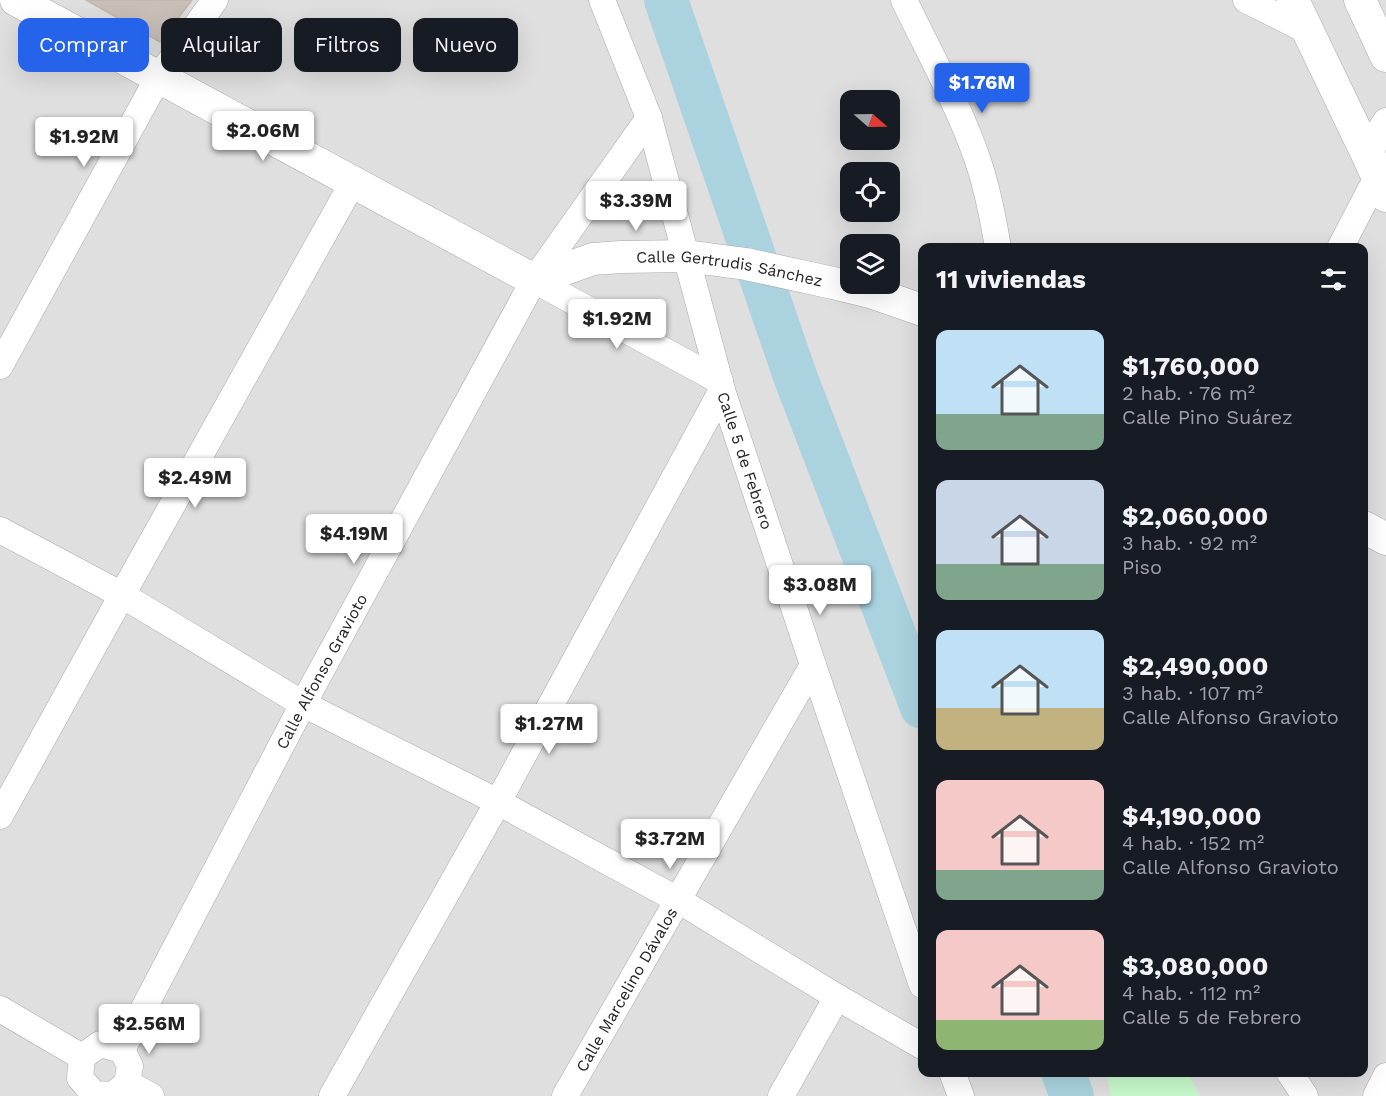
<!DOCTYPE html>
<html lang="es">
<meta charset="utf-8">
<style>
:root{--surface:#171b24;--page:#20242c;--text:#f1f3f6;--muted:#9ea1a6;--accent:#2563eb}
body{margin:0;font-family:"Work Sans",sans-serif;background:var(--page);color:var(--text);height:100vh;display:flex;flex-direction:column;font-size:22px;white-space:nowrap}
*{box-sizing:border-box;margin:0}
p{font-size:20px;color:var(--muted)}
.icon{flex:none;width:33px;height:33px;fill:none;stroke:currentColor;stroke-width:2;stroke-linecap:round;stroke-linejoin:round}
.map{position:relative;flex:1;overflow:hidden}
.details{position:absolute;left:918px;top:243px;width:450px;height:834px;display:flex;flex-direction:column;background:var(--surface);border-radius:12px;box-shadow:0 6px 24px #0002}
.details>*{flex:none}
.banner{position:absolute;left:18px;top:18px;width:570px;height:54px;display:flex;gap:12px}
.needle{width:39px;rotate:110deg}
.fabs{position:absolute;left:840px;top:90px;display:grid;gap:12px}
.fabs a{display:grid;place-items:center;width:60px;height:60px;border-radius:12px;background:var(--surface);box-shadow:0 6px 24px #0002;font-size:30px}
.price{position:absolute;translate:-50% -51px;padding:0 14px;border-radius:6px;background:#fff;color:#222;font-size:20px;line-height:39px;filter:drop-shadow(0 2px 3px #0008)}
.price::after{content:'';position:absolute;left:50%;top:36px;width:18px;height:14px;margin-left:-9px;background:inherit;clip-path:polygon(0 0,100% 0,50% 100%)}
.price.active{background:var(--accent);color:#fff}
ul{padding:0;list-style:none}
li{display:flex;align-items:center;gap:18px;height:150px;padding:0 18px}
li span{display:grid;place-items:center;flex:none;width:168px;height:120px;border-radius:12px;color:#555}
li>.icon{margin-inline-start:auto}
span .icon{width:72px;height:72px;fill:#fffc;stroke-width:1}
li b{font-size:26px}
h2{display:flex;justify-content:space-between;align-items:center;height:72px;padding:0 18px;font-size:26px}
.chip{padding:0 21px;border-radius:12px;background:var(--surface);box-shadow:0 6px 24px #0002;font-size:21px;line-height:54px}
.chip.active{background:var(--accent);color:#fff}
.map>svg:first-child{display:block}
</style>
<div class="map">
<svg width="1386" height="1096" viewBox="0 0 1386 1096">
<rect width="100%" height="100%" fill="#f2efe9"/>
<!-- residential -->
<path fill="#e0dfdf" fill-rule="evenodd" d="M0,0H1386V1096H0ZM850,100H890V140H850ZM850,172H890V212H850ZM850,244H890V284H850ZM922,248H1364V1072H922Z"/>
<!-- park -->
<path fill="#c8facc" d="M1107,1073H1188L1200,1096H1111Z"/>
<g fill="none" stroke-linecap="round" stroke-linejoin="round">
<!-- river -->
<path stroke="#aad3df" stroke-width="44" d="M666,0L795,376L922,707
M1063,1072L1072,1096"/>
</g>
<!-- building -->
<path fill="#c7bfb8" stroke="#c4b6ab" stroke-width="1.5" d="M86,0H192L160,42Z"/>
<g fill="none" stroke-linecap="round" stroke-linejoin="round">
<!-- minor casing -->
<g stroke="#a9a9a9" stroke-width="27">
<g id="minor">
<path id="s1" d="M602,0L649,118L722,390L813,665L922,985"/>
<path d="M904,0C929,52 958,104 977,158C987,187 993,217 998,248"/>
<path d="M1246,0L1308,31"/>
<path d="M1340,248L1377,177L1372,150L1378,133L1386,121"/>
<path d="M534,280L720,381"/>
<path d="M0,366L158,78L215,0"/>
<path d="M0,530L122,595L303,704L498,802L678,900L837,997L922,1046"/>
<path d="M0,816L122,595L353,182"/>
<path d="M0,1009L82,1057"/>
<path d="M100,1044L122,1050L130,1066L127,1083L113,1095L94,1094L80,1078L82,1057Z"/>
<path id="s2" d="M122,1050L303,704L534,280L649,118"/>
<path d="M952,1072L961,1096"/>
<path d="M1289,1072L1305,1096"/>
<path d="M127,1083L151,1096"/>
<path d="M332,1096L498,802L722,390"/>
<path id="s3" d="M565,1096L813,665"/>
<path d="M781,1096L837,997"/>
<path d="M1376,1096L1386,1076"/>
</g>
</g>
<!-- tertiary casing -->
<g stroke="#a9a9a9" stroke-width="33">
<g id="tertiary">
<path id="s4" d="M16,0L534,280L593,259L621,257L686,256L746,264L833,283L870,292L922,310"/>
<path d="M1293,0L1367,154L1386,196"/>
<path d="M1360,0L1386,56"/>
<path d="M1364,527L1386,539"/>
</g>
</g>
<!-- minor -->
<use href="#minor" stroke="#fff" stroke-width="26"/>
<!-- tertiary -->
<use href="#tertiary" stroke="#fff" stroke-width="32"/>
</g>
<g text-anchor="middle" stroke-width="5" stroke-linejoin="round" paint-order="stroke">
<!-- street labels -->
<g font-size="16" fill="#222" stroke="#fff">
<text dy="6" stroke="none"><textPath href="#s4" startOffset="789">Calle Gertrudis Sánchez</textPath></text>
<text dy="6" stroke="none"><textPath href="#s1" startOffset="483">Calle 5 de Febrero</textPath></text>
<text dy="6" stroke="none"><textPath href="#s2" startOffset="428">Calle Alfonso Gravioto</textPath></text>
<text dy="6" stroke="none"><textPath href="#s3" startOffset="123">Calle Marcelino Dávalos</textPath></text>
</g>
</g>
</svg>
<div class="fabs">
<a><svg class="needle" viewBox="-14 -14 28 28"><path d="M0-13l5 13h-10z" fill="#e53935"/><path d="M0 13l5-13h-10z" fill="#9ea1a6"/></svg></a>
<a><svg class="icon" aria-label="locate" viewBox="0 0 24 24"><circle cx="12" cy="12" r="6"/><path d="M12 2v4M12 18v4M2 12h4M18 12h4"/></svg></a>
<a><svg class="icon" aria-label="layers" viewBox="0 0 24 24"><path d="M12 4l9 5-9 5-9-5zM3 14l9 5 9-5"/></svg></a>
</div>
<b class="price active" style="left:982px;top:114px">$1.76M</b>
<b class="price" style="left:263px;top:162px">$2.06M</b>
<b class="price" style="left:84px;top:168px">$1.92M</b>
<b class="price" style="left:636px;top:232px">$3.39M</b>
<b class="price" style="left:617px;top:350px">$1.92M</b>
<b class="price" style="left:195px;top:509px">$2.49M</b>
<b class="price" style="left:354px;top:565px">$4.19M</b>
<b class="price" style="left:820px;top:616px">$3.08M</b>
<b class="price" style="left:549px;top:755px">$1.27M</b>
<b class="price" style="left:670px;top:870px">$3.72M</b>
<b class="price" style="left:149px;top:1055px">$2.56M</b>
<div class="banner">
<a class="chip active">Comprar</a>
<a class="chip">Alquilar</a>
<a class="chip">Filtros</a>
<a class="chip">Nuevo</a>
</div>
<section class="details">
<h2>11 viviendas<svg class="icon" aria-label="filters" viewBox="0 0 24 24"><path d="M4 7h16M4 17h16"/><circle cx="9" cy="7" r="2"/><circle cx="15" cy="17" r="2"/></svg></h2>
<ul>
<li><span style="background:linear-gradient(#bfe0f5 70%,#7fa58c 0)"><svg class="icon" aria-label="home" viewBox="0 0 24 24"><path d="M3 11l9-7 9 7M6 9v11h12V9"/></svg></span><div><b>$1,760,000</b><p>2 hab. · 76 m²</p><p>Calle Pino Suárez</p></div></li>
<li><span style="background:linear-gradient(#c9d6e8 70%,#7fa58c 0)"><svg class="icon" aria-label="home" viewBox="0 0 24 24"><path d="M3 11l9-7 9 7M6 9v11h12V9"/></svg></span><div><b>$2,060,000</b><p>3 hab. · 92 m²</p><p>Piso</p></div></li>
<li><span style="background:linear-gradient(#bfe0f5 65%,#c2b280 0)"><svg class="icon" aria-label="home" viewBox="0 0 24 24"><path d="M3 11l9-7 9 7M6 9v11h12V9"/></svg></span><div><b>$2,490,000</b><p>3 hab. · 107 m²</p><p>Calle Alfonso Gravioto</p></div></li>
<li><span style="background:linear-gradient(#f6c9c9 75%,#7fa58c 0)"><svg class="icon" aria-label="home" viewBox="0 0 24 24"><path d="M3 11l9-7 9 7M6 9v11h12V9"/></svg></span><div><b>$4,190,000</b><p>4 hab. · 152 m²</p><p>Calle Alfonso Gravioto</p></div></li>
<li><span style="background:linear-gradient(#f6c9c9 75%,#8fb573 0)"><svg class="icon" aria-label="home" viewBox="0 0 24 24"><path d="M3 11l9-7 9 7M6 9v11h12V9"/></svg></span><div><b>$3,080,000</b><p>4 hab. · 112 m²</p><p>Calle 5 de Febrero</p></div></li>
</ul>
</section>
</div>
